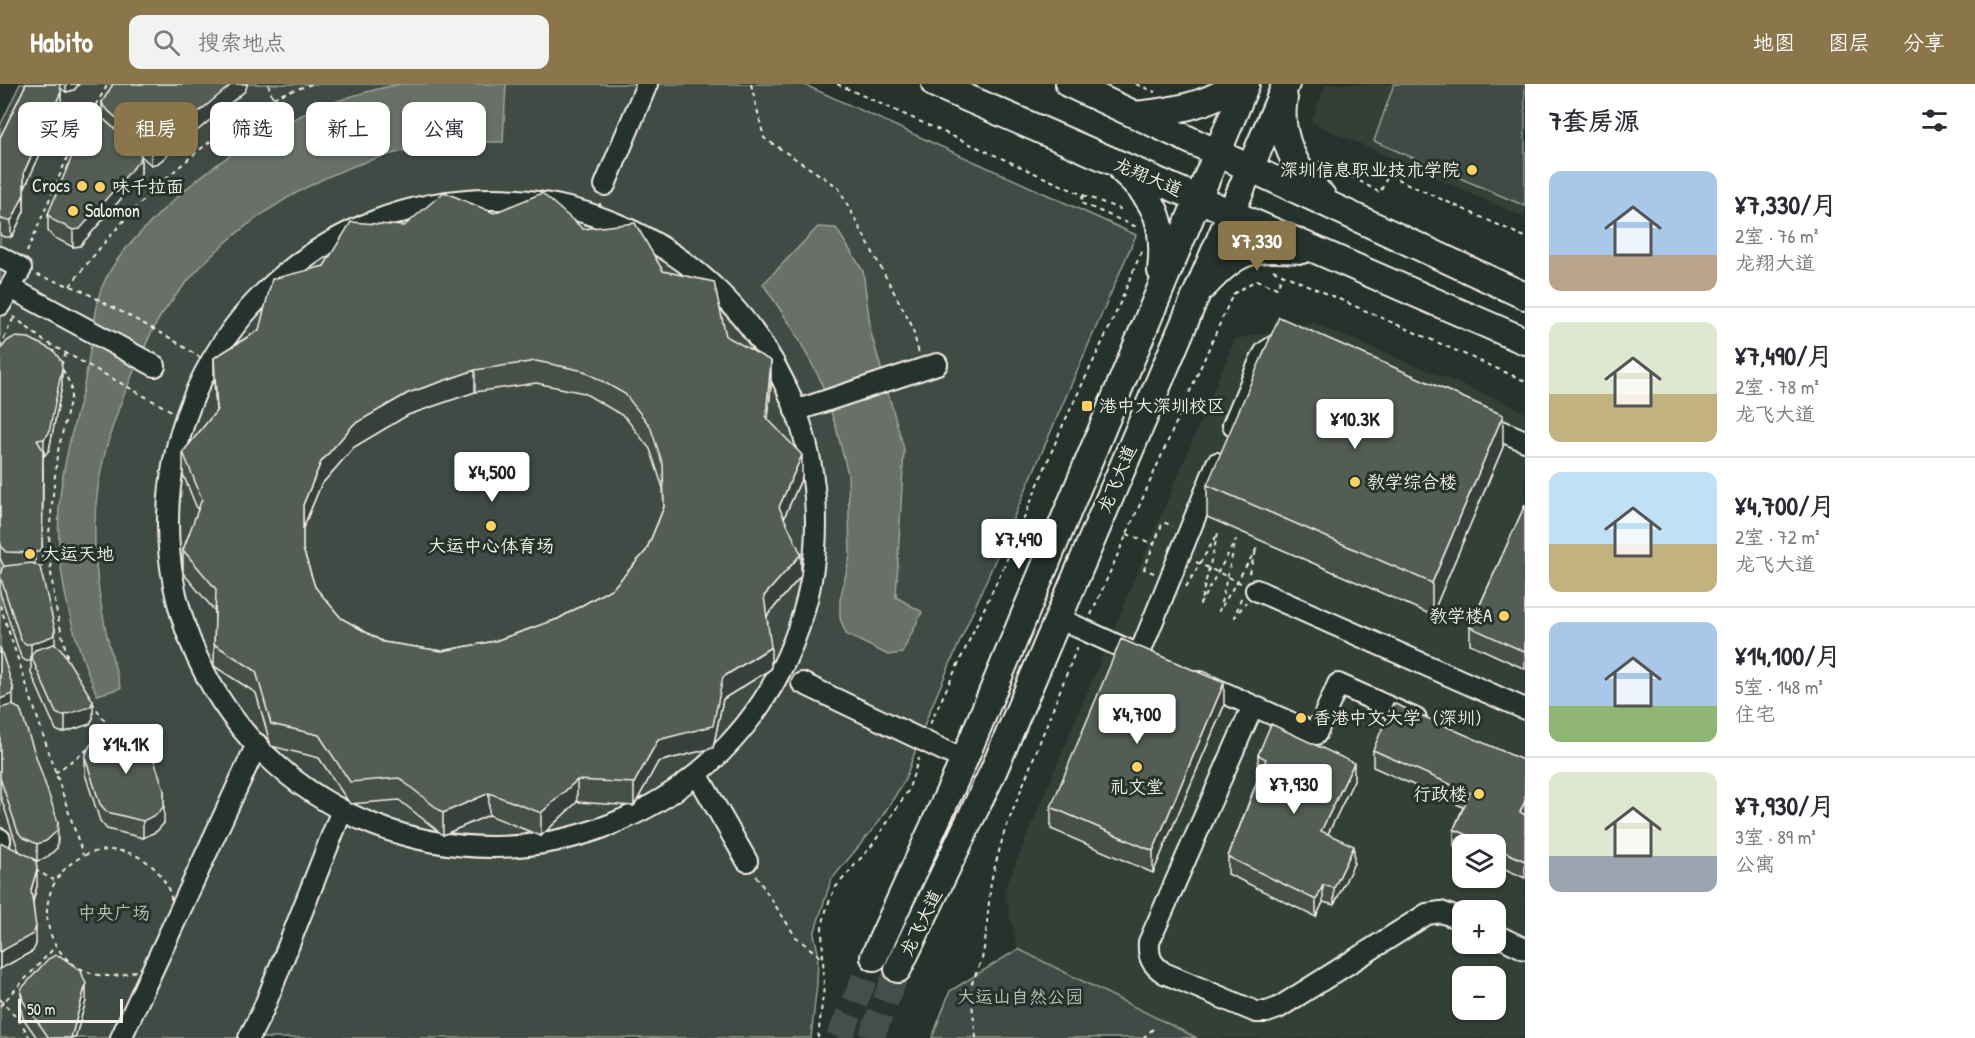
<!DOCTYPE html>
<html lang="zh">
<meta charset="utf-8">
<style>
:root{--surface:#fff;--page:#f2f2f3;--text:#2b2b33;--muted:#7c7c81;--line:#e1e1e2;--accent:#8a764a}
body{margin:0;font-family:"Patrick Hand","LXGW WenKai TC",sans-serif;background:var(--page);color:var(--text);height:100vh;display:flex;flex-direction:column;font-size:22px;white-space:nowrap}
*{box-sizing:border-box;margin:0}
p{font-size:20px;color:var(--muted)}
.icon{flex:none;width:33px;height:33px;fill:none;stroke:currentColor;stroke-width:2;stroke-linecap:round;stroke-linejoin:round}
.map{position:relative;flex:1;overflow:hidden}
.side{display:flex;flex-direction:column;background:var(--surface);width:450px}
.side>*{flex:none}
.guide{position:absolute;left:18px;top:18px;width:570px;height:54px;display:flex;gap:12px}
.buttons{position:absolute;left:1452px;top:750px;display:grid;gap:12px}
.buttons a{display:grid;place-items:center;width:54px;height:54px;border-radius:12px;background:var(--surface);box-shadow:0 2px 4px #0004;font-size:30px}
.scale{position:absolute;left:18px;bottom:15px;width:105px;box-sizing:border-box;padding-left:6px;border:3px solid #f4f1e8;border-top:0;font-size:16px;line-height:21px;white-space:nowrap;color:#f4f1e8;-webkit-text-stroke:4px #26332d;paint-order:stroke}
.price{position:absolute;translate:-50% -51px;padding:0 14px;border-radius:6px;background:#fff;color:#222;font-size:20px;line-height:39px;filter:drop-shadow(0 2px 3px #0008)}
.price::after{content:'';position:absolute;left:50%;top:36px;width:18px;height:14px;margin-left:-9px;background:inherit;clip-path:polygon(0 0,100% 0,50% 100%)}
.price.current{background:var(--accent);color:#fff}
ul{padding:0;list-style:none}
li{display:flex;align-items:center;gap:18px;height:150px;padding:0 24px}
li+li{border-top:2px solid var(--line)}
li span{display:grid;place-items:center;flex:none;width:168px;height:120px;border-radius:12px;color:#555}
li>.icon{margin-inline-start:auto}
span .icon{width:72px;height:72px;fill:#fffc;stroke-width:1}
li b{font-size:26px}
h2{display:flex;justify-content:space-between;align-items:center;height:72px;padding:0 24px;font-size:26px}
.pill{padding:0 21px;border-radius:12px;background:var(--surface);box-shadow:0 2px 4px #0004;font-size:21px;line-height:54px}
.pill.current{background:var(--accent);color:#fff}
header{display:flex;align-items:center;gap:36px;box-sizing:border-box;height:84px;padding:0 30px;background:var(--accent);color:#fff}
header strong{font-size:28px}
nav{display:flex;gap:33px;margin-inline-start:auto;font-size:21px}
.search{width:420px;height:54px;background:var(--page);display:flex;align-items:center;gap:15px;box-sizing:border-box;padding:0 21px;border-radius:12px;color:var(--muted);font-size:22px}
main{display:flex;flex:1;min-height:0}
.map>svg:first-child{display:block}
</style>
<header>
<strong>Habito</strong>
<div class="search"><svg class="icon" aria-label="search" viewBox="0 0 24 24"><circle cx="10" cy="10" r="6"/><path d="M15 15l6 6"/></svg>搜索地点</div>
<nav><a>地图</a><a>图层</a><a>分享</a></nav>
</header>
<main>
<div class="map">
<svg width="1525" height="954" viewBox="0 0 1525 954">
<rect width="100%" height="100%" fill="#26332d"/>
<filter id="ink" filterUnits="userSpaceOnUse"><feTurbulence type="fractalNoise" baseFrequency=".0167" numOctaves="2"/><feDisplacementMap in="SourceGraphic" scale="12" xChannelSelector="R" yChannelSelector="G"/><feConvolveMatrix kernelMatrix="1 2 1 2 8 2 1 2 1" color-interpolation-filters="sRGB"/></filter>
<g filter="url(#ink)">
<!-- built -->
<path fill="#333f39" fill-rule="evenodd" d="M1326,0H1525V134L1311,38Z
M1313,239L1525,327V954H1197L1018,865L1004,807L1235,255ZM1462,760H1496V794H1462ZM1462,826H1496V860H1462ZM1462,892H1496V926H1462Z"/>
<!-- green -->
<path fill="#414b45" stroke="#9a9e96" stroke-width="1.5" d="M20,0H803L1136,151L928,631L905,696L878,739L831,796L814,850L818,868L817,900L811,954H0V42Z
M1394,0H1525V122L1374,57Z
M1018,865L1197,954H932L950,907Z"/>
<!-- water -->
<path fill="#676f68" stroke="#9fa39b" stroke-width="1.5" d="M401,0H506L503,58C485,58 466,57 449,59C335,72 227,136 162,230C150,247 143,269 134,287C113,334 97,383 95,435C93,493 104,549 121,604L97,611C70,548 53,482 60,412C64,378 73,344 82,310C88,285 91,259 95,234C97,224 98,212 102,203C112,178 132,157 151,138C219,68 305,18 401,0Z
M818,143L836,144L863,187L871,249L904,365L896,513L922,528L902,569L888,571L846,550L840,534V516L850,472L848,390L836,343L820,295L792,243L763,200Z"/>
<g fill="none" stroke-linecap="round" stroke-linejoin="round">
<!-- major-tunnel -->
<path stroke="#455049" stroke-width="26" stroke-dasharray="26 13" stroke-linecap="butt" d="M839,954L874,873
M871,954L898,885"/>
<!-- minor casing -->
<g stroke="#f4f1e8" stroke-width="24">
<path id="minor" d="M605,101L647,0
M168 439a324 324 0 1 1 648 0a324 324 0 1 1-648 0Z
M0,173L21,185L0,221
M11,204L155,282
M795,327L937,280
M1480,338L1525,357
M1233,341L1260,277L1265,268L1282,257
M1256,506L1525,625
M1058,534L1143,573
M1139,571L1217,379
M1200,598L1316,650L1338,600L1416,635
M802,599L964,676
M1253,622L1149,858C1148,873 1151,880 1164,889L1256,928H1267L1278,924L1427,830L1441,828L1462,836
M697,690L747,777
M0,755V757
M1496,851L1525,865
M121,954L257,660
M249,954L263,926L342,726"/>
</g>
<!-- major casing -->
<g stroke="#f4f1e8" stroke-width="30">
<path id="major" d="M935,0L1525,257
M1069,0L1525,212
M1284,14C1277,50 1296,89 1322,112
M1136,31C1172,27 1207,22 1237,0
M1123,87C1157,117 1166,141 1161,187
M1204,202C1240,164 1251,163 1302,166
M874,873L964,676L1246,0
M898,885L992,690L1286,0"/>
</g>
<!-- path -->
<path stroke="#f4f1e8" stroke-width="2" stroke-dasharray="4.5 4.5" stroke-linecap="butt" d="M268,0L273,14
M751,0L764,54L838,103L912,242L919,270
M837,0L1083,111L1081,119L1139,144
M1136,0L1155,8
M1319,77L1348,90L1380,109L1388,91L1525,153
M1083,111L1125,127
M597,132L601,116
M27,168L73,60L108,0
M1273,186L1525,297
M37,191L79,205L170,254L210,280
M70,202C114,143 161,94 220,50C237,37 254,23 273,14C285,8 299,5 312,0
M13,232L44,257L186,335
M0,263L14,233
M66,269L61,282L71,302V313L57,371L49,450L51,489L56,525L69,580
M1127,450L1154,460
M1196,478L1243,500
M1154,489L1144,485L1163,438L1173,442
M1186,503L1218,449L1200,520L1236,456L1219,527L1257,464L1248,492
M1241,514L1235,533L1246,518
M0,521L83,771
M1091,531L1233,210L1256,196L1277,204L1283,189
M92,618L112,648
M930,640L1005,480L1061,345L1112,238L1142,166
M55,689L88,665
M47 829a63 63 0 1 1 126 0a63 63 0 1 1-126 0Z
M35,786L54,796
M756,792L796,853L823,875
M0,915L21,939L30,954
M0,922L55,863
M818,954L824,903L822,843L827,823L835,804L873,760L908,707L919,674
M976,954L971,911L972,899L982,875L985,859L991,797L1004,749L1078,561
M1143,954L1153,945"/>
<!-- minor -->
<use href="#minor" stroke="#26332d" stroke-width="20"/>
<!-- major -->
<use href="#major" stroke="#26332d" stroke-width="26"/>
</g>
<!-- wall -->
<path fill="#474f49" stroke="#f4f1e8" stroke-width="1.5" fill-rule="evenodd" d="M26,0H79L74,6L66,8L60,4L61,25L24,105V127L13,151L11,153H4L0,151V54Z
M247,0L245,7L158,79L151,81L141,72V89L140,93L80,162L73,163L53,153L48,147V130L102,33V18Z
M494,129L583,145L663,187L771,300L768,335L802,393L784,434L801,492L767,532L771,585L723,615L713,664L658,678L634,722L577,718L541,752L489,731L443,751L399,716L350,720L319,674L271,662L256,609L214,582L215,527L183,489V466L198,427L183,390V368L216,328L214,297V274L259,246L324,182L404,142ZM536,299L584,309L625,333L650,365L663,404L664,423L646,467L613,504L558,535L495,557L442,567L383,558L341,534L315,503L303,465V444L321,401L354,363L408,331L475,308Z
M0,266L62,302L49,366L44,372H43L42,482L39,483L55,561L93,634L90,640L65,648H60L56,646L31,589V577H26L21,573L0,509V492L4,483L0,474Z
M1503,363L1432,531L1207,433V401Z
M1525,421V585L1470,560V543Z
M0,563L13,621L58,755L57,764L46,774L37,777L34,775L37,802L33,818L36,860L33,867L0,885V761L20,768L18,765L0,711Z
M1224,622L1153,789L1051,745V723Z
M1373,666L1525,677V794L1496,781V760H1462V766L1454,762V745L1463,723L1373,683Z
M1258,671L1354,696L1328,750L1354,779L1334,821L1323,818L1316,833L1228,790V773L1260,689L1258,688Z
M85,673L164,739L157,747L143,754L107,745L100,737L85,690Z
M21,908L86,917L75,954H37L23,934L21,925Z"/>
<!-- shaded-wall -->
<path fill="#39403c" stroke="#f4f1e8" stroke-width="1.5" d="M66,0H79L74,6L66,8Z
M232,0H247V2L245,7L158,79L151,81V64Z
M61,8V25L24,105V88Z
M141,72V89L140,93L80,162L73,163V146Z
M24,110V127L13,151L11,153V136Z
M771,277V300L766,356V333Z
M62,285V302L49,366L44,372V355Z
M475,286V308L408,331L354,363L321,401L303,444V421L321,378L354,340L408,309Z
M1503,331V363L1432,531V499Z
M802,371V393L779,445V423Z
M43,383L42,482L35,486V469Z
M801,470V492L764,535V512Z
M55,545V562L31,572V577V560Z
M771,563V585L723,615L713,664L658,678L634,722V699L658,656L723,593Z
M1224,599V622L1153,789V767Z
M13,603V620L12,627L0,632V615Z
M93,617V634L90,640L65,648V631Z
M1354,679V696L1321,764V747Z
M577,696V718L541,752V729Z
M164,706V739L157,747L143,754V737Z
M489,709V731L443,751V729Z
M1525,717V734L1520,728Z
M58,738L57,764L46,774L37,777V760Z
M1354,762V779L1334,821V804Z
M37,785V802L31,823V806Z
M1323,801V818L1316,833V816Z
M36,843V860L33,867L0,885V868Z
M86,900V917L75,954H71Z"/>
<!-- building -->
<path fill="#525c55" stroke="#f4f1e8" stroke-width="1.5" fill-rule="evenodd" d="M26,0H60L61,8L24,88V110L13,134L11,136H4L0,134V54Z
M113,0H232L158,62L151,64L104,23L102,18Z
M94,31L101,33L139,66L141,72L140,76L80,145L73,146L53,136L48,130L87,36Z
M444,108L494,129L542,109L583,145L635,139L663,187L714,198L726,252L771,277L766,333L802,371L779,423L801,470L764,512L771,563L723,593L713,642L658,656L634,699L577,696L541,729L489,709L443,729L399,694L350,698L319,651L271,640L256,587L214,560L216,505L183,466L202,415L183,368L217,326L214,274L259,246L272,195L324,182L351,138L404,142ZM536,277L584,287L625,310L650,342L663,381L664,423L646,467L613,504L558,535L495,557L442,567L383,558L341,534L315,503L303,465V421L321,378L354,340L408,309L475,286Z
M1279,233L1503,331L1432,499L1207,401Z
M14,253L29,254L54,267L61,277L62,285L49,349L44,355L37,356L43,366L42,465L35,469L6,468L2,464L0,457V266L7,257Z
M1525,421V568L1470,543Z
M32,479L40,483L55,545L53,552L31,560H26L21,556L0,492L2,484L5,482Z
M1121,555L1224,599L1153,767L1051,723Z
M54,560L61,565L93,617L90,623L65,631H60L56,629L31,572L35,566Z
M0,563L13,603L12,610L0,615Z
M1393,619L1525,677V717L1520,728L1525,731V777L1496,764V760H1488L1454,745L1470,709L1373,666Z
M12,621L20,625L58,738L57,747L46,757L37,760L22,753L18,748L0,694V624Z
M1271,640L1354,679L1321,747L1354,762L1334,804L1323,801L1316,816L1228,773L1266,675L1258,671Z
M126,642L143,650L147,655L164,706V722L157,730L143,737L107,728L100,720L85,673L88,665L90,661L118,643Z
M2,759L33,774L36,778L37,785L31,806L36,843L33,850L0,868V761Z
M56,871L60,872L81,887L86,900L71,954H49L23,917L21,908L22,904L48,875Z"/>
</g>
<!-- markers -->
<g fill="#ffd166" stroke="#26332d" stroke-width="2">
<circle cx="1472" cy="86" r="6"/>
<circle cx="82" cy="102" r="6"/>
<circle cx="100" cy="103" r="6"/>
<circle cx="73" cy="127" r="6"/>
<rect x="1081" y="316" width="12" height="12" rx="3"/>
<circle cx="1355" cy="398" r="6"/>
<circle cx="491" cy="442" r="6"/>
<circle cx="30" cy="470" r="6"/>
<circle cx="1504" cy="532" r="6"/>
<circle cx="1301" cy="634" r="6"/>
<circle cx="1137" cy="683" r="6"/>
<circle cx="1479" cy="710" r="6"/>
</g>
<g text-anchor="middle" stroke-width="6" stroke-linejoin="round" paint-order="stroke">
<!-- poi labels -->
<g font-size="18" fill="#f4f1e8" stroke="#26332d" text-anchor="start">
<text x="1460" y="92" text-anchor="end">深圳信息职业技术学院</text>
<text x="70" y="108" text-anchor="end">Crocs</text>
<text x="112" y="109">味千拉面</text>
<text x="85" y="133">Salomon</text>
<text x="1099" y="328">港中大深圳校区</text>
<text x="1367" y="404">教学综合楼</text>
<text x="491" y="468" text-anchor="middle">大运中心体育场</text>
<text x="42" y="476">大运天地</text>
<text x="1492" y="538" text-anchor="end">教学楼A</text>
<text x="1313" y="640">香港中文大学（深圳）</text>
<text x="1137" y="709" text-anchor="middle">礼文堂</text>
<text x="1467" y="716" text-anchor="end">行政楼</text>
</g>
<!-- street labels -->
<g font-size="18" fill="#f4f1e8" stroke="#26332d">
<text transform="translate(1148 93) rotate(23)" y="6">龙翔大道</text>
<text transform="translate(1117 395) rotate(-67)" y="6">龙飞大道</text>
<text transform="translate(921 839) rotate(-64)" y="6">龙飞大道</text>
</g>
<!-- park labels -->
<g font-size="18" fill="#bebfb7" stroke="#26332d">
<text x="114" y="835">中央广场</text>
<text x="1020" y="919">大运山自然公园</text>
</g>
</g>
</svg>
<div class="buttons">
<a><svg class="icon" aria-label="layers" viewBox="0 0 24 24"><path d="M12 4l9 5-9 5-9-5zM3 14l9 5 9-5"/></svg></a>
<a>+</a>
<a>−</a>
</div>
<div class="scale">50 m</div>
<b class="price current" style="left:1257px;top:188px">¥7,330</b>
<b class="price" style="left:1355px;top:366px">¥10.3K</b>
<b class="price" style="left:492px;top:419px">¥4,500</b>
<b class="price" style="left:1019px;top:486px">¥7,490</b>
<b class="price" style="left:1137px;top:661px">¥4,700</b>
<b class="price" style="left:126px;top:691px">¥14.1K</b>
<b class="price" style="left:1294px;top:731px">¥7,930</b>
<div class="guide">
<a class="pill">买房</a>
<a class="pill current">租房</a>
<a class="pill">筛选</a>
<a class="pill">新上</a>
<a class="pill">公寓</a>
</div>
</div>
<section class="side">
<h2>7套房源<svg class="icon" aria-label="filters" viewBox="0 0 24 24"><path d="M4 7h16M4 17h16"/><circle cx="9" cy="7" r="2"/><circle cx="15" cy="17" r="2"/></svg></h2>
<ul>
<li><span style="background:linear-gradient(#a9c7e8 70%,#b9a48a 0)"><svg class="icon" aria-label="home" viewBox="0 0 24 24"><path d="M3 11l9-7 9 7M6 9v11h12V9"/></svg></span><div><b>¥7,330/月</b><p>2室 · 76 m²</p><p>龙翔大道</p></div></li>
<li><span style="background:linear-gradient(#dfe7d0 60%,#c2b280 0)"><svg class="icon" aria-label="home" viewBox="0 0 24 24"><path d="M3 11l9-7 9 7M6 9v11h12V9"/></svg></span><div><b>¥7,490/月</b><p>2室 · 78 m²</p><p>龙飞大道</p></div></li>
<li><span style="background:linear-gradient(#bfe0f5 60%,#c2b280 0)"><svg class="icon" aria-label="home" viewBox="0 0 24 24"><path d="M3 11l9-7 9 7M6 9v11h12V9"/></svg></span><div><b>¥4,700/月</b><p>2室 · 72 m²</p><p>龙飞大道</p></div></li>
<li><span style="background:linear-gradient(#a9c7e8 70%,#8fb573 0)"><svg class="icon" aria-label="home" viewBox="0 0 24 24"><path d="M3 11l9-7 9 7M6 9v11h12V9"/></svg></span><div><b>¥14,100/月</b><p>5室 · 148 m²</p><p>住宅</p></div></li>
<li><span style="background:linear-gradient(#dfe7d0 70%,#9aa5b1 0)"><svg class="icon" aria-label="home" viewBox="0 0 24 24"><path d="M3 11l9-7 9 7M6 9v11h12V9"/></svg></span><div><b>¥7,930/月</b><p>3室 · 89 m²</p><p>公寓</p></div></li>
</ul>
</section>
</main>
